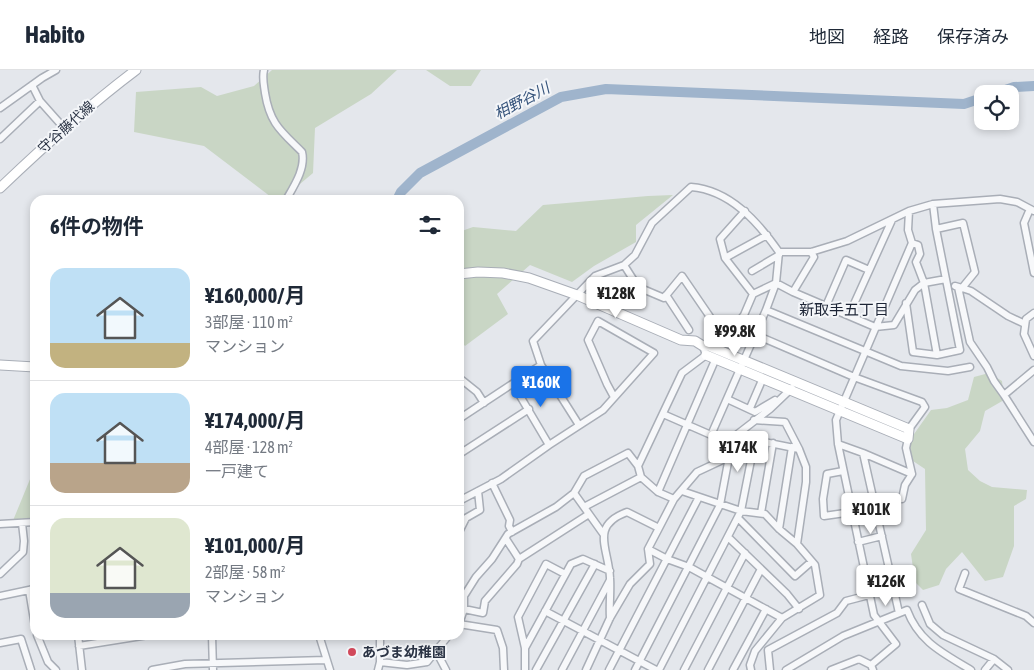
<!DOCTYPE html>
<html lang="ja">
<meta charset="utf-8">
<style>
:root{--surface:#fff;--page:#f6f6f7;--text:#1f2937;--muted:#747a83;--line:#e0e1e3;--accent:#1a73e8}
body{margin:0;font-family:"Asap Condensed","Noto Sans JP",sans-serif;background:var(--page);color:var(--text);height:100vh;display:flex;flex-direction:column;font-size:19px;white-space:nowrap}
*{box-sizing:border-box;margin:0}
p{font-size:16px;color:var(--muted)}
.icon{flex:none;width:28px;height:28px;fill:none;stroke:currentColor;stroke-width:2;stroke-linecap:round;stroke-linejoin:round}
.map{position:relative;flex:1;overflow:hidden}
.details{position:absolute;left:30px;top:125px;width:434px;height:445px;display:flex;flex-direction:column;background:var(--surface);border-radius:15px;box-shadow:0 2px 8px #0003}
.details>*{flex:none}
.controls{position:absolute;left:974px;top:15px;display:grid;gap:10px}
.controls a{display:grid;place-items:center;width:45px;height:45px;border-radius:10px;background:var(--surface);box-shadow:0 2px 8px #0003;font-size:25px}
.price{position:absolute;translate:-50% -42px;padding:0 11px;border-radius:5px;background:#fff;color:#222;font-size:16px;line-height:32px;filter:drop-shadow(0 1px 2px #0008)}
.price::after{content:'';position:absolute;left:50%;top:30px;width:15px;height:11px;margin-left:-8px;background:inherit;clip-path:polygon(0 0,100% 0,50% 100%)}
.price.current{background:var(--accent);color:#fff}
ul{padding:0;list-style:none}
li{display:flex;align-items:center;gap:15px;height:125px;padding:0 20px}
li+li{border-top:1px solid var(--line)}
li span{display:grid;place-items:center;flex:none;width:140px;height:100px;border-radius:15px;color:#555}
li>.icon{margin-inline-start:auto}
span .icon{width:60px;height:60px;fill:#fffc;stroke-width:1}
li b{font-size:21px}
h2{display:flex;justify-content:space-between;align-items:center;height:60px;padding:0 20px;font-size:21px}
header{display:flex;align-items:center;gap:30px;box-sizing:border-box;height:70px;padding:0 25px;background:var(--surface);border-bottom:1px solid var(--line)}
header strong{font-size:24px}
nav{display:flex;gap:28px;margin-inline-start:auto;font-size:18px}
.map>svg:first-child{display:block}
</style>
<header>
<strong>Habito</strong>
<nav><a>地図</a><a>経路</a><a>保存済み</a></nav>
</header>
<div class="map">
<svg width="1034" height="600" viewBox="0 0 1034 600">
<rect width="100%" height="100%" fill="#e4e7ec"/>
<!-- green -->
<path fill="#c9d6c5" d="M272,0H397L371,24L315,58L313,103L281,130H275L204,76L134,62L136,22L201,17L217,26L254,16Z
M426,0H481L471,16H450Z
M673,125L636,155V172L594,196L572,212L530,195L497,224L508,244L465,276L459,269V162L473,157L516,161L543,135L648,126Z
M989,303L1002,311L1004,330L985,341L980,361L965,379L968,400L980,411L992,417L1027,420L1026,429L1014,436V476L1003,507L985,511L962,482L946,499L939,515L923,520L915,512L911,484L926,460L925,399L913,391L907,374L931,340L947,338L968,330L974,307Z
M35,397V452L12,453Z"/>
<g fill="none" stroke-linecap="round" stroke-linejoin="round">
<!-- river -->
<path stroke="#9fb4cc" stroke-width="10" d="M994,24L1014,17L1034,16
M397,130L401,122L420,103L561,27L606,19L964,34L982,28"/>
<!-- street casing -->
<g stroke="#a9aeb7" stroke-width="9">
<path id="street" d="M264,0C262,8 264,15 265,23C270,54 281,61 302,82C306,98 294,116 286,130
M32,15L40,31L64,58
M0,38L42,8L56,0
M0,69L40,31
M1030,139L1024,153L1034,203
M745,141L720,169L725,188L753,224
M936,159L963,153L975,202L962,218L955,216
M725,188L767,165
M624,195L638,217L664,228L682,206L721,263
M752,201L779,185
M958,217L970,272L987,297L994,311L1004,325L1034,372
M962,218L971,221L1008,246L1025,254
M793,222L814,187L811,182
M666,225L689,260
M906,233L913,282L937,285L960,280L936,159L933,134
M826,236L846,190L869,200
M766,240L901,296L948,301L970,297
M1034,243L1026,249L1024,264L1034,286
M849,245L892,150
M756,265L854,307L922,332L925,337L909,359
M937,285L924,213L946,209
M459,312L462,310L477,322L484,333
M513,314L549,375
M1004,325L1034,300
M727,329L755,342L775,330
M750,338L763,308
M663,344L711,365L766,240L776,213L779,182
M459,349L541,295
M754,350L785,352L799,379
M579,355L541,295L533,271L595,206L624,195L635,185L652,153L691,117C730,120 758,152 779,182H811L847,171L909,141L933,134L1000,129L1017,132L1034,141
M735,366L799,379L806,397V412L797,474
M908,369L906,378L912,404
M838,374L863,383L912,404L905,415L902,429
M459,383H461L529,339
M863,383L899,543
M638,396L682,303L706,285L703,276H709L721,263L731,261L744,245L753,224L776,213L793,222L875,257L894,255L915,220L924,213L916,192L920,184L918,175L912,173
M843,401L827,404L823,429L824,446L852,442
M492,413L510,450L509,456L512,462
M682,421L741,441L765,444L779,459L797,474L815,495L820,525L782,548L755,581L750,595L751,600
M658,422L716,288
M459,431L501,409L549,375L603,340L654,283L598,251L588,270L607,314L614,327
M584,437L641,407
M761,443L773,373
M589,444L604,465
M738,448L795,506L811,492
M0,454L35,452
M659,458L648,479L667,489L689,497L782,548
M779,459L792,377
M459,462L466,448L480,440L478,421
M728,467L787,524L799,539
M858,472L882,466
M519,489L589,444L574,423
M965,503L959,519L1026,546L1034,553
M0,504L23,482L24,471L22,453
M35,518L29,520L35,556
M0,526L29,520
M922,535L930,554L943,565L994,589L1008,600
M464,539L483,543L485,531L517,494L519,489L506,469
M545,541L656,600
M610,548C609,535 611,521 610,508C609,479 589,456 627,442L659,458L674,429L697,402L729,387
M459,554L464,539V526L476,507L492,489L508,464L556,437L574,423L584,406L628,383L638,396L641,407L658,422L674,429
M459,554L497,560L503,578L504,600
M37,565L48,592L56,600
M78,565L82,600
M212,565L213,600
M319,565L330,600
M0,573L21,569L31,600
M79,576L148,565
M525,578L571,494L583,489L610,501
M436,581L446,600
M380,592L407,595L427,592L449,565
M871,595L896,574L874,545L838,374L836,350L912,173L908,160L909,141
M152,600L185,594L326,590
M378,600L380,592V565
M525,600V578L518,547L546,494L565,504
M536,600L595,494
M562,600L610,510
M586,600L610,548L630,514L650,494L648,479
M609,600L699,427
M635,600L720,435L729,387L735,366L770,339L792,318
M659,600L741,441L755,370
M684,600L745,483
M708,600L761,499
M733,600L766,539
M770,600L768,580L837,543L846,531L869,525
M786,600L843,566L907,540C919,572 943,583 971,600
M831,600L859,589L871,595L873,600
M985,600L994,589"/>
</g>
<!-- secondary casing -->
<g stroke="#a9aeb7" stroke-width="11">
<path id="secondary" d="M0,118C44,76 88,36 136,0
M459,204L478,202L503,203L529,208L577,225L681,270L695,271L703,276
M706,285L908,369L909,359L709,276
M0,295L35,297"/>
</g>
<!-- street -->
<use href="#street" stroke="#f7f8fa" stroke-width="6"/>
<!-- secondary -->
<use href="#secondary" stroke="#fff" stroke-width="9"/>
</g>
<!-- markers -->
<circle fill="#d1495b" stroke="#f4f6f9" stroke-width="2" cx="352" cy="582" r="5"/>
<g text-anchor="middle" stroke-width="4" stroke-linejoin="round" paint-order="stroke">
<!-- street labels -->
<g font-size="14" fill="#2b3445" stroke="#f4f6f9">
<text transform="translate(66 57) rotate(-42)" y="5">守谷藤代線</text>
</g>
<!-- poi labels -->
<g font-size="14" font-weight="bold" fill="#2b3445" stroke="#f4f6f9" text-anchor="start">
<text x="362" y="587">あづま幼稚園</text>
</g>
<!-- water labels -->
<g font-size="15" font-style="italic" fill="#34527a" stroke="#f4f6f9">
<text transform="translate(522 31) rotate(-28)" y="5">相野谷川</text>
</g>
<!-- neighbourhood labels -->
<g font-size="15" fill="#1d2536" stroke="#f4f6f9">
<text x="844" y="245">新取手五丁目</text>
</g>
</g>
</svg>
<div class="controls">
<a><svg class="icon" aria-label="locate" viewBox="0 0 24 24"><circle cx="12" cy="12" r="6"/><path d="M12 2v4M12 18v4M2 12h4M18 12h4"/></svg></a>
</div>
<b class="price" style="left:616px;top:249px">¥128K</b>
<b class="price" style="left:735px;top:287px">¥99.8K</b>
<b class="price current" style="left:541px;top:338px">¥160K</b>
<b class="price" style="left:738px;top:403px">¥174K</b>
<b class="price" style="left:871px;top:465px">¥101K</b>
<b class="price" style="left:886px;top:537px">¥126K</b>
<section class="details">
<h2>6件の物件<svg class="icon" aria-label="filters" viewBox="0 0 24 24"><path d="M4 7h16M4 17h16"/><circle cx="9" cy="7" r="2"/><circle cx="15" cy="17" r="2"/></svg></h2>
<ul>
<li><span style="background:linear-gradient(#bfe0f5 75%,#c2b280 0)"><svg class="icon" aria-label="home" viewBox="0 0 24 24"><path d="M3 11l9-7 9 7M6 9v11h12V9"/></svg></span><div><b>¥160,000/月</b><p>3部屋 · 110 m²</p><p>マンション</p></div></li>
<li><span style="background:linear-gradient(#bfe0f5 70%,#b9a48a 0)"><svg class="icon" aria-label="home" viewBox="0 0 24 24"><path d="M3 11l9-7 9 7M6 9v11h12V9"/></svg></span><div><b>¥174,000/月</b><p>4部屋 · 128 m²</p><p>一戸建て</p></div></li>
<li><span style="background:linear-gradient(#dfe7d0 75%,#9aa5b1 0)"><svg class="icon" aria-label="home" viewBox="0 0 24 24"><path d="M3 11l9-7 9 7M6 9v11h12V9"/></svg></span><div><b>¥101,000/月</b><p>2部屋 · 58 m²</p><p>マンション</p></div></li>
</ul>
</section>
</div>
